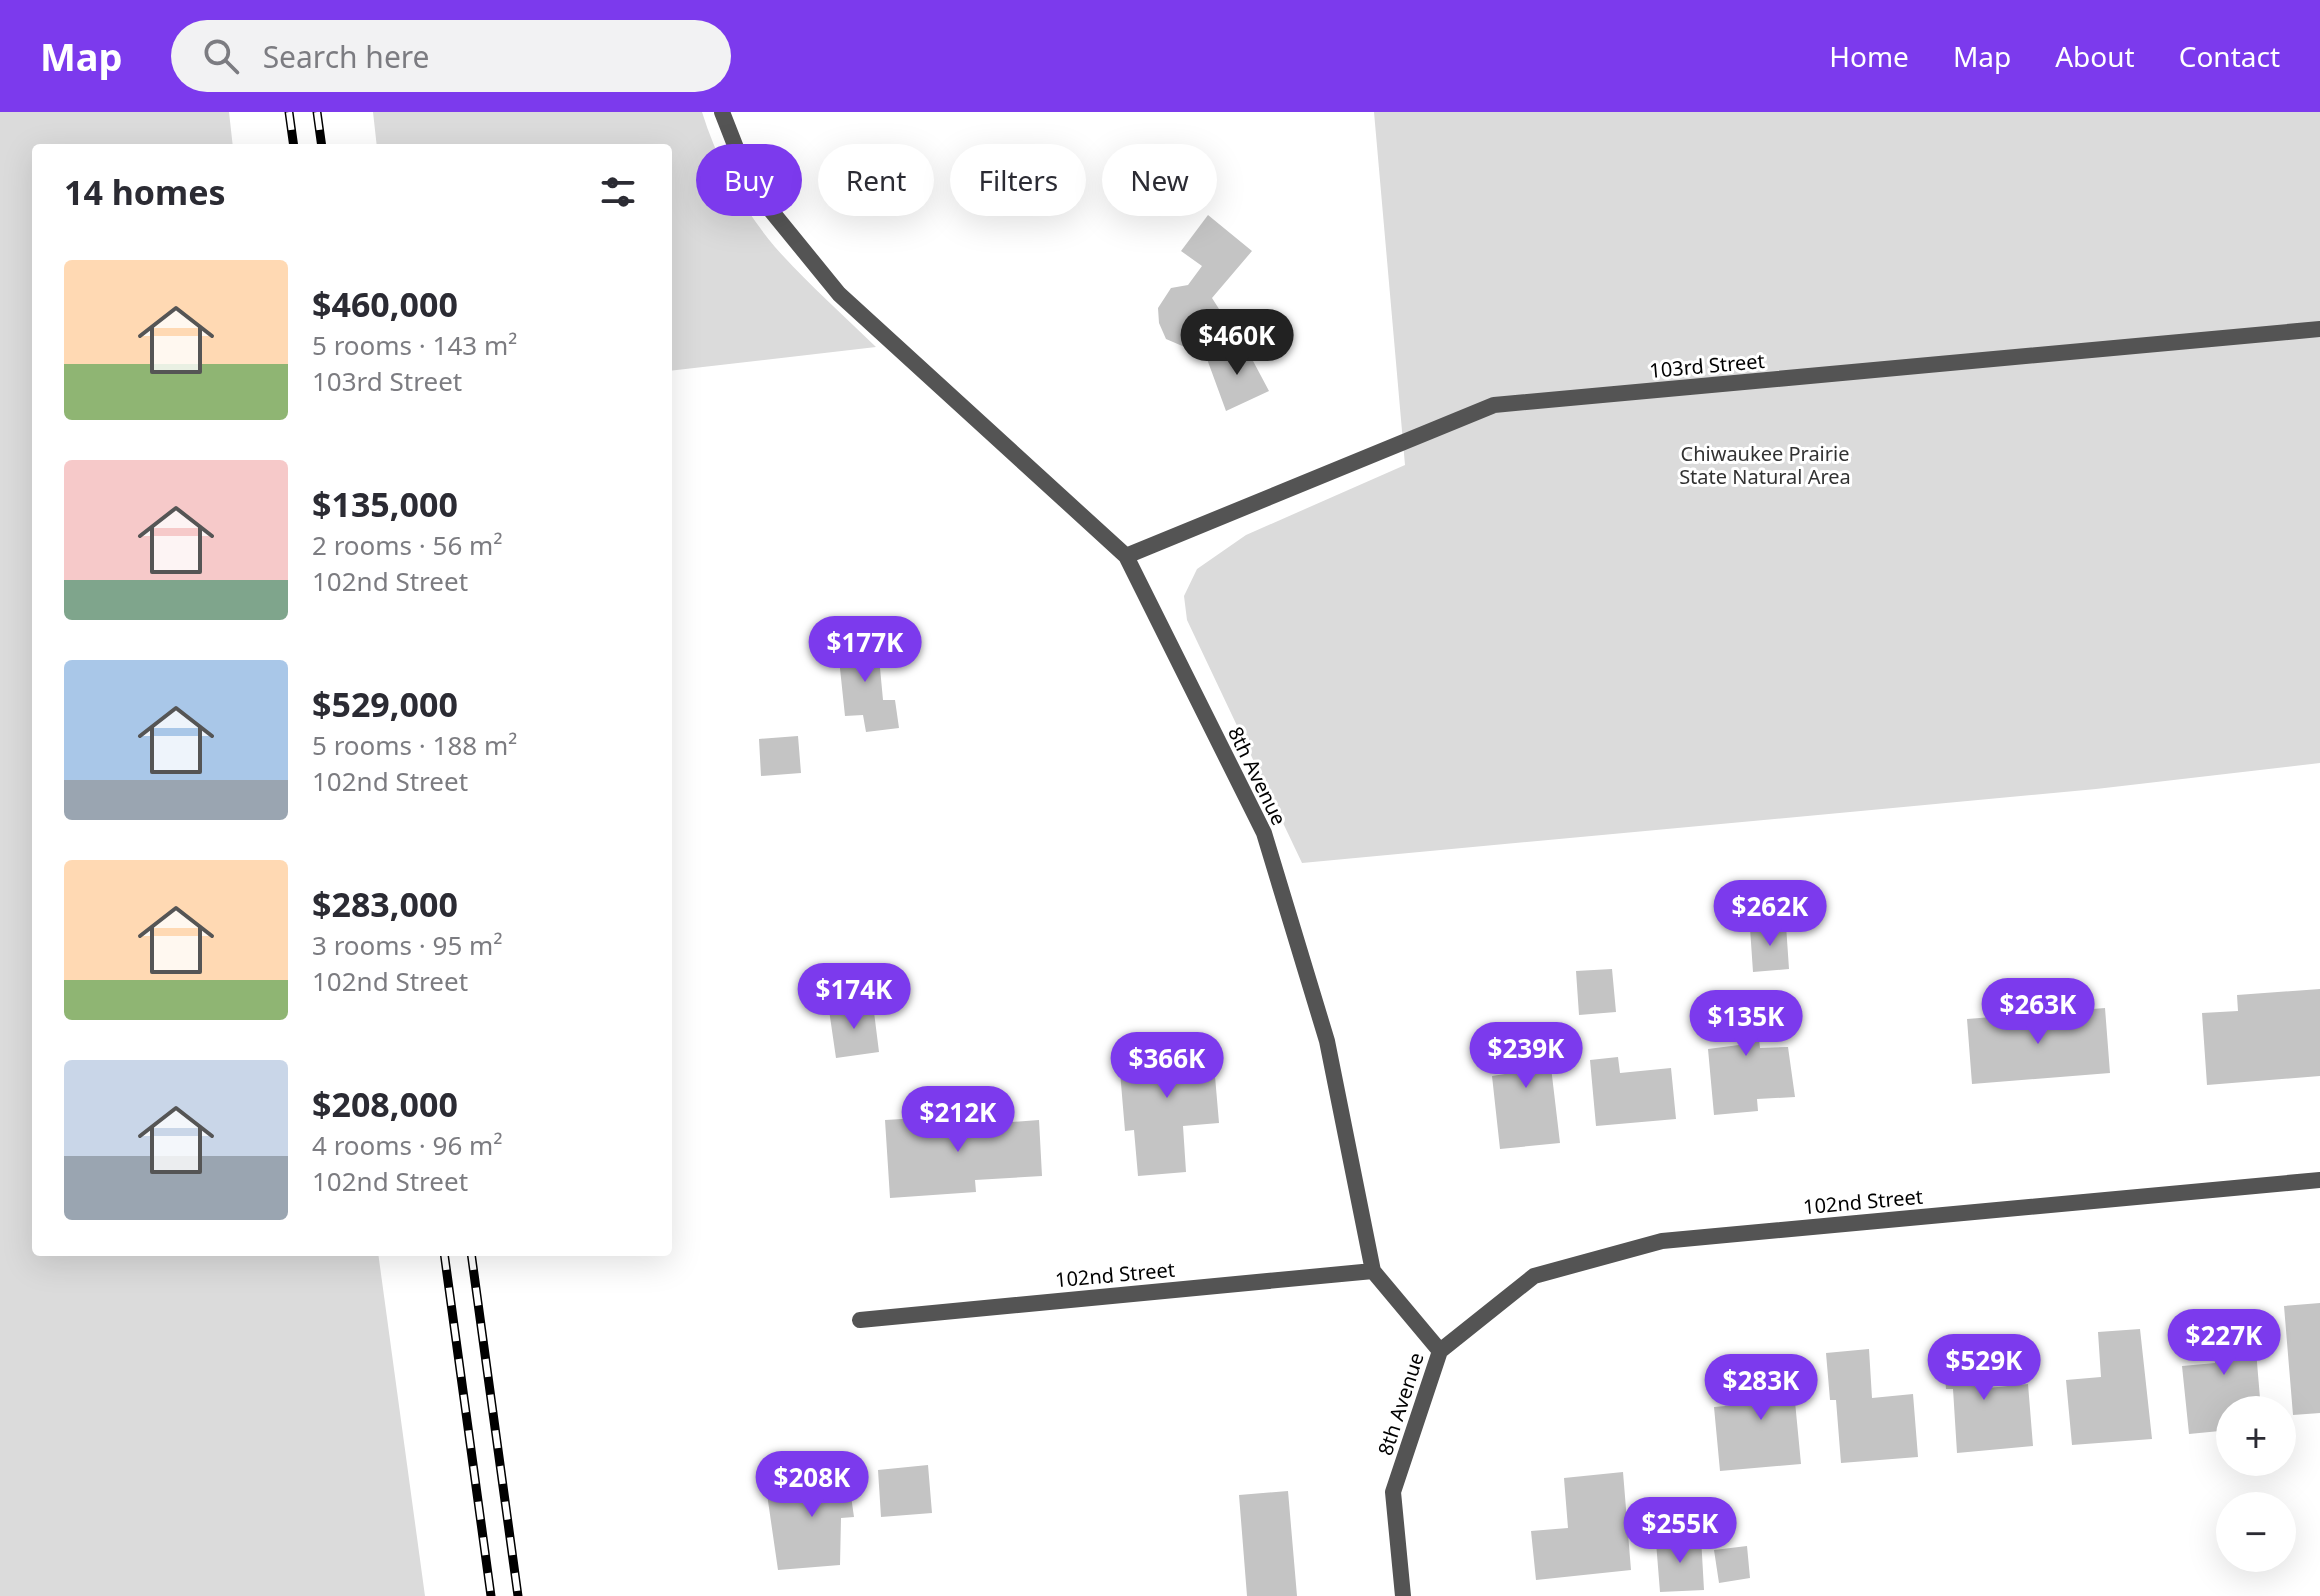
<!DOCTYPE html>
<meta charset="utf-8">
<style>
:root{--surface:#fff;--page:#f2f2f3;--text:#2b2b33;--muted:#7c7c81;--accent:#7c3aed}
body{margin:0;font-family:"Noto Sans",sans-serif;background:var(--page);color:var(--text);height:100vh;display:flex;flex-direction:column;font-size:30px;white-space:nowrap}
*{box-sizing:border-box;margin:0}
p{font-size:26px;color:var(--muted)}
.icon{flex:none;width:44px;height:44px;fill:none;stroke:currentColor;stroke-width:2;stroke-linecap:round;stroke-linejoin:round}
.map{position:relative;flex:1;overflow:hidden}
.side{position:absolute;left:32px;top:32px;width:640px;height:1112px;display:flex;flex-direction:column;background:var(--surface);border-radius:8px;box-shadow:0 8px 32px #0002}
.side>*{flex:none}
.guide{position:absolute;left:696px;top:32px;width:760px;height:72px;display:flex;gap:16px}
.tools{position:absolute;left:2216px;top:1284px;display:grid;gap:16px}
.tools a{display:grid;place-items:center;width:80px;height:80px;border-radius:50%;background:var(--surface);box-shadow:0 8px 32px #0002;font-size:40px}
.price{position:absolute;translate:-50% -68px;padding:0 18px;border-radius:28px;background:var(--accent);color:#fff;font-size:26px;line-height:52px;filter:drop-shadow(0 2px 4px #0008)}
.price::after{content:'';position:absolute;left:50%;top:48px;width:24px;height:18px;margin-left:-12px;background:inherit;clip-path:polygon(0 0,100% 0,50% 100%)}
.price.on{background:#222;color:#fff}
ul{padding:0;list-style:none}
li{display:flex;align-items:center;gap:24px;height:200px;padding:0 32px}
li span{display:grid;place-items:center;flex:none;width:224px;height:160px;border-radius:8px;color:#555}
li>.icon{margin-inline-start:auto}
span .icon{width:96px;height:96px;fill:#fffc;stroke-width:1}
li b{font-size:34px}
h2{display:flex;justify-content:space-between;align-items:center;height:96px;padding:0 32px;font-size:34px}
.chip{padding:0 28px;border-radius:36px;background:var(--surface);box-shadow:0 8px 32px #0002;font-size:28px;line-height:72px}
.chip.on{background:var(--accent);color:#fff}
header{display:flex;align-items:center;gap:48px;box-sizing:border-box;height:112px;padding:0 40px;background:var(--accent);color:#fff}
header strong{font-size:38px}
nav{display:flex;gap:44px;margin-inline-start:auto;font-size:28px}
.search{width:560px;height:72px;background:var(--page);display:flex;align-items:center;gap:20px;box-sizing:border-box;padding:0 28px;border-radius:44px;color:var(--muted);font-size:30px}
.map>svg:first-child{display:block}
</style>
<header>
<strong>Map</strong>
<div class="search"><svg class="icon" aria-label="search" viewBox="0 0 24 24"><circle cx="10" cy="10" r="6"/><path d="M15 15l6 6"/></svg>Search here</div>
<nav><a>Home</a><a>Map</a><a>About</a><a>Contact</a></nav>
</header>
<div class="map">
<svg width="2320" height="1484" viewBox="0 0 2320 1484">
<rect width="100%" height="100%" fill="#fff"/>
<!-- green -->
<path fill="#dbdbdb" d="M0,0H229L233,36H36V1140H378L425,1484H0Z
M373,0H702C717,48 742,96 775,135C806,170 842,202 876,235L668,259V36H377Z
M1374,0H2320V651L2096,677L1302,751L1187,508L1184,484L1197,457L1246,423L1405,353Z"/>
<!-- building -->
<path fill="#c4c4c4" d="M1208,103L1252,139L1212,186L1219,197L1218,213L1206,232L1187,236L1166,227L1159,211L1158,196L1171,176L1188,173L1202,154L1181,139Z
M1244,232L1269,279L1226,299L1207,247Z
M877,524L883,588H895L899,616L866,620L863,603L845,604L837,528Z
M798,624L801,661L761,664L759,627Z
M1786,813L1789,857L1753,860L1750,816Z
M1612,857L1616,900L1579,903L1576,859Z
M2320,877V964L2207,973L2202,901L2238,899L2237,883Z
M1762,880L1765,916L1758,917L1760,936L1788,935L1795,985L1757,987L1758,999L1714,1003L1708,937L1739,933L1737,916L1715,919L1714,882Z
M873,892L879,940L836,946L829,898Z
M2105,896L2110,961L1972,972L1967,907Z
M1546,913L1560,1031L1500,1037L1492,964L1505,962L1501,917Z
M1212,929L1219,1011L1183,1014L1186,1060L1138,1064L1134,1018L1125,1019L1118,936Z
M1618,945L1620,961L1671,956L1676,1007L1596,1014L1590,948Z
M987,1002V1012L1039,1008L1042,1064L975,1068L976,1080L890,1086L885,1008Z
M2320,1191V1301L2293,1303L2284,1194Z
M2253,1203L2261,1298H2230V1318L2189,1322L2182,1254L2215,1251L2211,1206Z
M2140,1217L2152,1327L2072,1333L2066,1268L2101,1265L2098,1220Z
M1985,1227L1988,1276L2028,1272L2033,1334L1957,1341L1953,1277H1946L1942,1230Z
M1869,1237L1872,1286L1913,1282L1918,1345L1841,1351L1836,1288H1830L1826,1241Z
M1791,1248L1801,1352L1720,1359L1714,1295L1749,1292L1744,1253Z
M846,1349L854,1405L841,1406L840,1453L778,1458L767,1382L812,1378L810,1352Z
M928,1353L932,1401L881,1405L878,1358Z
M1623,1360L1631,1458L1536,1468L1531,1419L1568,1416L1564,1366Z
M1288,1379L1297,1484H1247L1239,1383Z
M1701,1425L1704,1478L1660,1480L1656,1430Z
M1747,1434L1750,1466L1719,1471L1714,1438Z"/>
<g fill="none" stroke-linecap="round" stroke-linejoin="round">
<!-- street -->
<path stroke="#545454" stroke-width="16" d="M722,0L751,74L839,182L1126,444L1264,721L1327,929L1373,1159L1440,1239L1393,1380L1403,1484
M1126,444L1494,293L2320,217
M860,1208L1373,1159
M1440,1239L1534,1164L1662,1129L2320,1068"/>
<!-- rail casing -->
<g stroke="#000" stroke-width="9">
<path id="rail" d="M289,0L294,36
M317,0L322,36
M444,1140L491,1484
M471,1140L518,1484"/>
</g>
<!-- rail -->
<use href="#rail" stroke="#fff" stroke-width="6" stroke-dasharray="18" stroke-linecap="butt"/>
</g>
<g text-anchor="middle" stroke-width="6" stroke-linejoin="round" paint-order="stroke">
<!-- street labels -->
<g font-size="20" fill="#000" stroke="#fff">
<text transform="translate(1707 254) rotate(-5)" y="7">103rd Street</text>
<text transform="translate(1257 664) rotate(64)" y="7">8th Avenue</text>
<text transform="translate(1863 1090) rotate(-5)" y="7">102nd Street</text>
<text transform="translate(1115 1163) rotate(-5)" y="7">102nd Street</text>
<text transform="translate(1401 1292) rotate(-72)" y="7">8th Avenue</text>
</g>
<!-- park labels -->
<g font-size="20" fill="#323232" stroke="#fff">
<text x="1765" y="349">Chiwaukee Prairie<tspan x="1765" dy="23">State Natural Area</tspan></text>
</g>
</g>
</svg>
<div class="tools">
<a>+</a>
<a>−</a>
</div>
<b class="price on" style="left:1237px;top:265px">$460K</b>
<b class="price" style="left:865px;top:572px">$177K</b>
<b class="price" style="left:1770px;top:836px">$262K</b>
<b class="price" style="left:854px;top:919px">$174K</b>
<b class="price" style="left:2038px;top:934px">$263K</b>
<b class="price" style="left:1746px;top:946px">$135K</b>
<b class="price" style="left:1526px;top:978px">$239K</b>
<b class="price" style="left:1167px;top:988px">$366K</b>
<b class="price" style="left:958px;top:1042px">$212K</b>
<b class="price" style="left:2224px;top:1265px">$227K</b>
<b class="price" style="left:1984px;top:1290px">$529K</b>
<b class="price" style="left:1761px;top:1310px">$283K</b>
<b class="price" style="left:812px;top:1407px">$208K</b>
<b class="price" style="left:1680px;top:1453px">$255K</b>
<div class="guide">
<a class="chip on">Buy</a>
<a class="chip">Rent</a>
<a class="chip">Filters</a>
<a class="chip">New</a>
</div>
<section class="side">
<h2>14 homes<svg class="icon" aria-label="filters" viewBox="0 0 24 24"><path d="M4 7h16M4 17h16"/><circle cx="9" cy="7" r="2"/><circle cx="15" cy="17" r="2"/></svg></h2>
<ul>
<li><span style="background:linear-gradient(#ffd9b3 65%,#8fb573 0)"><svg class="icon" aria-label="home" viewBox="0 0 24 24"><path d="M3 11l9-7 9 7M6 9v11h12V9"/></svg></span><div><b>$460,000</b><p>5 rooms · 143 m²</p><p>103rd Street</p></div></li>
<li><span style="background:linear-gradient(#f6c9c9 75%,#7fa58c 0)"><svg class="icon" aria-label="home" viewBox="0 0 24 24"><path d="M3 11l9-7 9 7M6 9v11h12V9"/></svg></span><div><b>$135,000</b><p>2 rooms · 56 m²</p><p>102nd Street</p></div></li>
<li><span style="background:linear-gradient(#a9c7e8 75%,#9aa5b1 0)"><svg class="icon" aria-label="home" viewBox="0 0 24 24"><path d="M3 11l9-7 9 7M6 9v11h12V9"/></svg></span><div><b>$529,000</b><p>5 rooms · 188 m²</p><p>102nd Street</p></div></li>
<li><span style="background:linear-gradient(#ffd9b3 75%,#8fb573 0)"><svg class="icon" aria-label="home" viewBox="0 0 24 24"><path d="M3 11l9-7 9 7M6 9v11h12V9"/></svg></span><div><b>$283,000</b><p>3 rooms · 95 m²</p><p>102nd Street</p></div></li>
<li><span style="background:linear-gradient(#c9d6e8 60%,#9aa5b1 0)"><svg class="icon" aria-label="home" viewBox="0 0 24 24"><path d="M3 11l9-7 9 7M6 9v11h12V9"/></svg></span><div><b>$208,000</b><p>4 rooms · 96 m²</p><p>102nd Street</p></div></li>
</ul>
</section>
</div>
